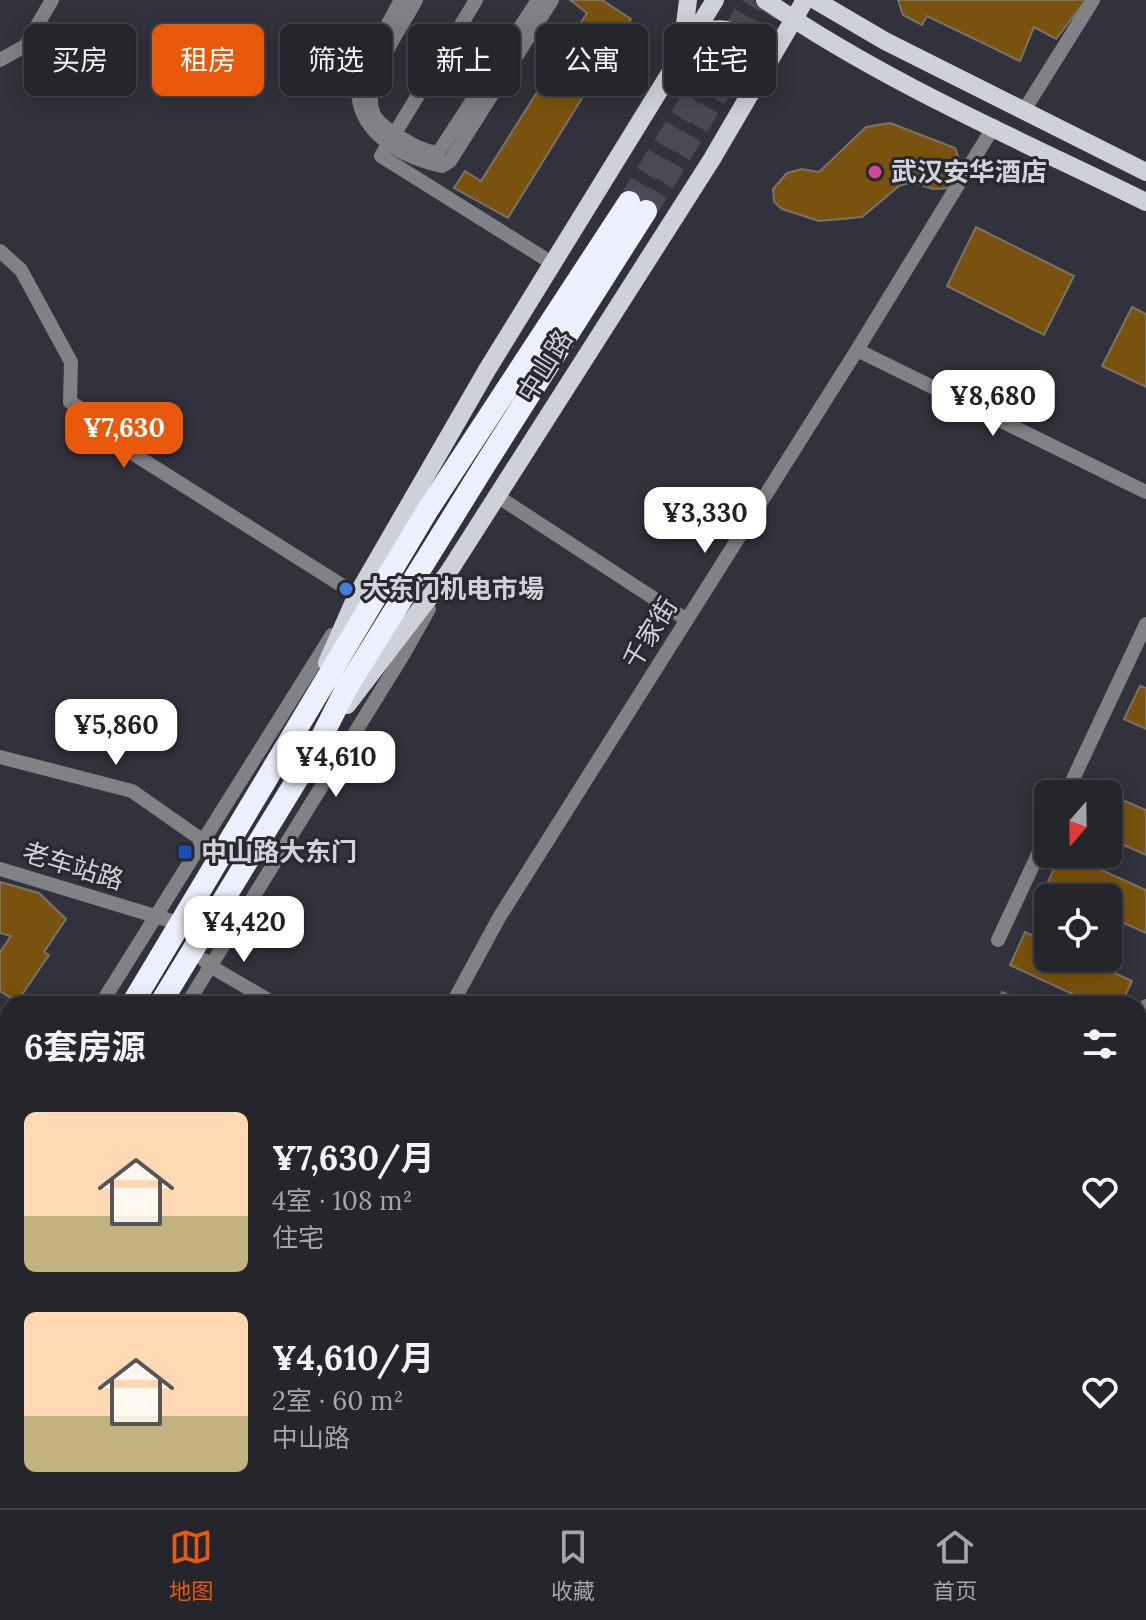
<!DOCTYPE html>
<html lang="zh">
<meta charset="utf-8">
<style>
:root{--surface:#25262c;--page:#313238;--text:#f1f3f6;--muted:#a3a5a9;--line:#424348;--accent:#ea580c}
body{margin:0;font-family:Lora,"Noto Sans SC",serif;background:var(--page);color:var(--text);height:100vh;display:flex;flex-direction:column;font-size:30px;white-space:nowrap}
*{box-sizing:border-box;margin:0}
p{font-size:26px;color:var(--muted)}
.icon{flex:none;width:44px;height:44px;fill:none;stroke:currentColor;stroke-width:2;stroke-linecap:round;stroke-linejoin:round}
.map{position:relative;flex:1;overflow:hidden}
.panel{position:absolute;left:0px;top:996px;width:1146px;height:512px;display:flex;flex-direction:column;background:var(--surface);border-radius:24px 24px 0 0;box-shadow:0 4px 20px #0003,0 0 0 2px var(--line)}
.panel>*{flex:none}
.guide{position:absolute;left:24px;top:24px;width:1098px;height:72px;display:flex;gap:16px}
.needle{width:52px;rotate:200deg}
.buttons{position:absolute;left:1034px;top:780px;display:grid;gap:16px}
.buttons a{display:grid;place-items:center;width:88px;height:88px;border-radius:12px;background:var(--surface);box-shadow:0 4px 20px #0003,0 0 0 2px var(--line);font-size:40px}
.price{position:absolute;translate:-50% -68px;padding:0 18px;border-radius:16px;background:#fff;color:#222;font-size:26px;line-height:52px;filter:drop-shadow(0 2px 4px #0008)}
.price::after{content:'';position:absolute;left:50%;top:48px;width:24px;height:18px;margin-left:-12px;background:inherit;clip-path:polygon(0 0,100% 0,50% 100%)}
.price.current{background:var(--accent);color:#fff}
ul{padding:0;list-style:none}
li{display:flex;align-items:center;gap:24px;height:200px;padding:0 24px}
li span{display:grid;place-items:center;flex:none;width:224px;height:160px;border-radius:12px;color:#555}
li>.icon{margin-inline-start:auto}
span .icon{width:96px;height:96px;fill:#fffc;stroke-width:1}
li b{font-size:34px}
h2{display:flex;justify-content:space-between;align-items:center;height:96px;padding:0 24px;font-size:34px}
.tag{padding:0 28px;border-radius:12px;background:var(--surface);box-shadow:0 4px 20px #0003,0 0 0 2px var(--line);font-size:28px;line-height:72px}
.tag.current{background:var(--accent);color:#fff}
.tab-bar{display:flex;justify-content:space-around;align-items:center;height:112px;border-top:2px solid var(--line);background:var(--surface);font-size:22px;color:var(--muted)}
.tab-bar a{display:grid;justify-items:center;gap:4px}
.tab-bar .current{color:var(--accent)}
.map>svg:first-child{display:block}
</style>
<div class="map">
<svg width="1146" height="1508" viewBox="0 0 1146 1508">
<rect width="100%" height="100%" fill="#31323b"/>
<!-- green -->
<path fill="#324e18" d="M1146,1008V1123L1138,1119V1026Z
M264,1500H408L404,1508H278Z
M741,1500H826L822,1508H736Z"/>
<!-- forest -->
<path fill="#58793e" d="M1138,1324L1146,1328V1433L1138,1454Z
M977,1500H1124L1122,1508H996Z"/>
<!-- building -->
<path fill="#79530d" stroke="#7a736a" stroke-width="2" d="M570,0H602L631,19L508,218L454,188L465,171L481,181L587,13Z
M898,0H1086L1056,39L1034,27L1020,61L927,16L922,25L903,15Z
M890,123L955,148L962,168L952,188L933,189L912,182L899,186L862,217L819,221L782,209L774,202L773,189L787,173L802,169L819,172L866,127Z
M976,227L1074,276L1044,335L947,286Z
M1132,307L1146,314V387L1102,366Z
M1140,686L1146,688V729L1124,719Z
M1090,786L1146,810V855L1108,838V794H1086Z
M1061,854H1066L1146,890V933L1108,916V898H1067L1045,888Z
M0,882L39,893L66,919L44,952L49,955L17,1002L0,991V952L11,936L0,933Z
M1025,932L1048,942V958H1082L1132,981L1121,1004H1094L1010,965Z
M1002,992L1028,1004H997Z
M1138,1138L1146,1142V1279L1138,1276Z
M605,1500H642L637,1508H566L570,1501Z
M681,1500H713L716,1502L713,1508H676Z
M845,1500H953L971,1508H842Z"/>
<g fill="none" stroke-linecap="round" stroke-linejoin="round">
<!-- highway-tunnel -->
<path stroke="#494a53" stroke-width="22" stroke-dasharray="22 11" stroke-linecap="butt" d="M629,202L753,0
M646,211L775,0"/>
<!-- path -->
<path stroke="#74757d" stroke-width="3" stroke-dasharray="8 4" stroke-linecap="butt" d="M1138,1128L1146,1132
M785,1508L791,1500"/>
<!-- minor -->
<path stroke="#808286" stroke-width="14" d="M401,0L362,71C345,125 396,156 442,166L450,161L552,0
M416,0C402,27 359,85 374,115C379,125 389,130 398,136C411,144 423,151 438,153L538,0
M476,0L381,156L552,263
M0,60L25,46L52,0
M1023,112L1093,0
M0,251L21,270L71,362L70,402L118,430L113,441L357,595L352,603
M857,350L1146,492
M497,496L687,620
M0,757L132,791L202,840
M1066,794L1146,624
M0,869L178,923
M998,940L1048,833
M204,960L210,966L275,1004
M101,1004L332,635
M187,1004L403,655L429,609
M452,1004L500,916L857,350L994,126
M1138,1023L1146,1006
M0,1169L8,1155
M1138,1313L1146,1317
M115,1508L118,1500
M729,1508L733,1500
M828,1508L832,1500
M1142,1508L1146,1495"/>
<!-- major -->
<path stroke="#ced1da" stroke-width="18" d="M765,0C882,81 1018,139 1146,202
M815,0L885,41L1146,172
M691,37C731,18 755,36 760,78
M683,41L688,0
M327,663L357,595L487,370L715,0
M347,705L448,573L712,159L805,0
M0,1263L8,1250"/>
<!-- highway -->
<path stroke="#ecf0fc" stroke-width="22" d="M132,1004L427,511L629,202
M160,1004L315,750L346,689L486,463L646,211
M0,1209L8,1201
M0,1293L8,1273"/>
</g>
<!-- markers -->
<circle fill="#d1479c" stroke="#272830" stroke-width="3" cx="875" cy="172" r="8"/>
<circle fill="#3f7fe0" stroke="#272830" stroke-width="3" cx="346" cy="589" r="8"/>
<rect fill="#1a4fb4" stroke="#272830" stroke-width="3" x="177" y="844" width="16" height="16" rx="4"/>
<g text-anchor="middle" stroke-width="6" stroke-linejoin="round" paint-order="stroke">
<!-- poi labels -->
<g font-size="26" font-weight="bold" fill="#d2d2d8" stroke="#272830" text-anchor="start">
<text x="891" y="181">武汉安华酒店</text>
<text x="362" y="598">大东门机电市場</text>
<text x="201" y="861">中山路大东门</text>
</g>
<!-- street labels -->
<g font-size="26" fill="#d2d2d8" stroke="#272830">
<text transform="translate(545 366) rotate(-58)" y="9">中山路</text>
<text transform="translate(650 633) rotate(-58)" y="9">千家街</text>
<text transform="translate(73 866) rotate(17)" y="9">老车站路</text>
</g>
</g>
</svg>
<div class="buttons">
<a><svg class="needle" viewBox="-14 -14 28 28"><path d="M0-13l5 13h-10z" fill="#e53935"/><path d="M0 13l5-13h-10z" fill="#a3a5a9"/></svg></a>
<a><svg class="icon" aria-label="locate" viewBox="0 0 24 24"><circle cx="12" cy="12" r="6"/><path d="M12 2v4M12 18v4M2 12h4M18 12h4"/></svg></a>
</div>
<b class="price" style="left:993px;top:438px">¥8,680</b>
<b class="price current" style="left:124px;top:470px">¥7,630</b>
<b class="price" style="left:705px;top:555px">¥3,330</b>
<b class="price" style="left:116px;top:767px">¥5,860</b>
<b class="price" style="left:336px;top:799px">¥4,610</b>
<b class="price" style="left:244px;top:964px">¥4,420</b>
<div class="guide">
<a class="tag">买房</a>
<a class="tag current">租房</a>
<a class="tag">筛选</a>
<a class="tag">新上</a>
<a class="tag">公寓</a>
<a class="tag">住宅</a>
</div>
<section class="panel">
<h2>6套房源<svg class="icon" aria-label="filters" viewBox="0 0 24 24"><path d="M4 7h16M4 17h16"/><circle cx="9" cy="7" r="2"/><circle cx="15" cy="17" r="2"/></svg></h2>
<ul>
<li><span style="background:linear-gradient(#ffd9b3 65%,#c2b280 0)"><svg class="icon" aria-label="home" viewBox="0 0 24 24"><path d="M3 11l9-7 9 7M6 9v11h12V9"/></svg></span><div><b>¥7,630/月</b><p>4室 · 108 m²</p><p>住宅</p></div><svg class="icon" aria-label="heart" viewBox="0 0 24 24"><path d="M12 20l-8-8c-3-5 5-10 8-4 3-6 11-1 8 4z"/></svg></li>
<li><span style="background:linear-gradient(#ffd9b3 65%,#c2b280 0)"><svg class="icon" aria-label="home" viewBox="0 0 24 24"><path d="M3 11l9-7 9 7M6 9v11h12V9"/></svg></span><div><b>¥4,610/月</b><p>2室 · 60 m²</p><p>中山路</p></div><svg class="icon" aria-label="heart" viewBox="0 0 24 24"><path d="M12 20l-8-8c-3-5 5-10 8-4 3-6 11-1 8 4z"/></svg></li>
</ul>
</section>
</div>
<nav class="tab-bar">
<a class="current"><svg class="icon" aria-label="map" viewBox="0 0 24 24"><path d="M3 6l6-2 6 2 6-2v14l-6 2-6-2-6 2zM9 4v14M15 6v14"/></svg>地图</a>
<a><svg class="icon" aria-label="saved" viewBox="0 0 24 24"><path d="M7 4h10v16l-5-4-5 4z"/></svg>收藏</a>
<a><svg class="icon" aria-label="home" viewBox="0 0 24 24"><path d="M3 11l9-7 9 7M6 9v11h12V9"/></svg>首页</a>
</nav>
